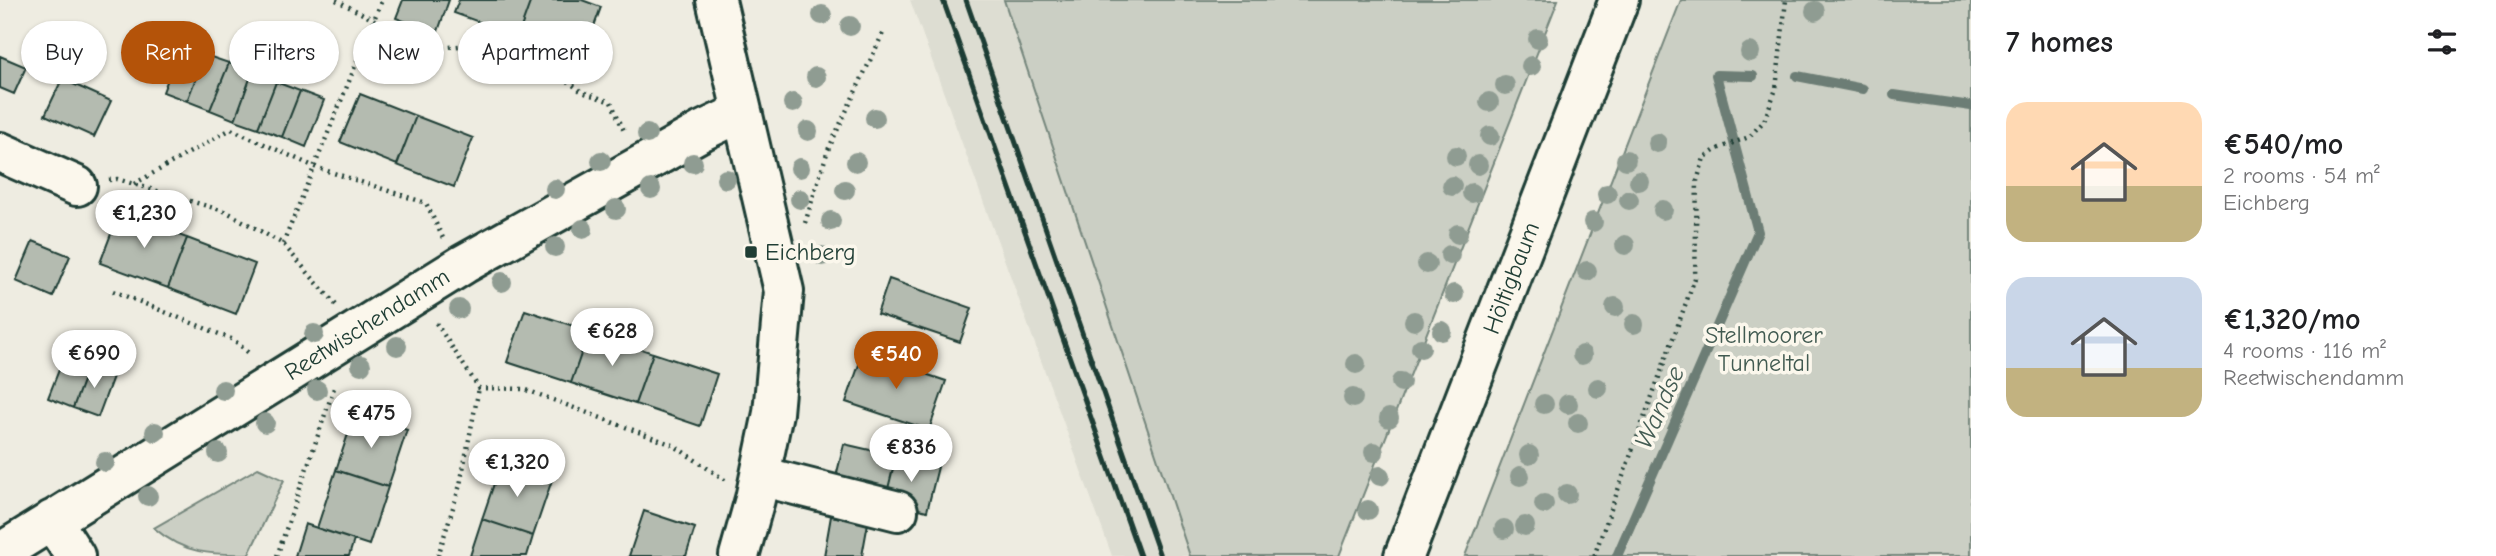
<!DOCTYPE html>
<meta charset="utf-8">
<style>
:root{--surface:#fff;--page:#f2f2f2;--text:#202124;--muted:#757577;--accent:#b45309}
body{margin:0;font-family:"Comic Neue",sans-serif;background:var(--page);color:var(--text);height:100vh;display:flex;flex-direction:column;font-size:26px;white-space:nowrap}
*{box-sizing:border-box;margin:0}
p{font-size:23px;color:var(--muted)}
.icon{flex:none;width:38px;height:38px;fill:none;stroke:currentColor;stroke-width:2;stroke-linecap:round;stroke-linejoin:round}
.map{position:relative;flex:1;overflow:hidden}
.panel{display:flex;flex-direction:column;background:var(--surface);width:525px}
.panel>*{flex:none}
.hud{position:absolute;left:21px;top:21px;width:665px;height:63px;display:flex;gap:14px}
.price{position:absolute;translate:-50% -60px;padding:0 16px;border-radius:24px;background:#fff;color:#222;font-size:23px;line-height:46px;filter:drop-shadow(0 2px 4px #0008)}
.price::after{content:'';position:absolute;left:50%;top:42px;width:21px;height:16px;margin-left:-10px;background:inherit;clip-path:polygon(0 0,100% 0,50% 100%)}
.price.selected{background:var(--accent);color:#fff}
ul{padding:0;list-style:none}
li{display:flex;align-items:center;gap:21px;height:175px;padding:0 35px}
li span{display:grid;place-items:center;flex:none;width:196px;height:140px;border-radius:21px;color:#555}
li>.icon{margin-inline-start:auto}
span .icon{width:84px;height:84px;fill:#fffc;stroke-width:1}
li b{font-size:30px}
h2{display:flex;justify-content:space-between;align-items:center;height:84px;padding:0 35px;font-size:30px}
.pill{padding:0 24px;border-radius:32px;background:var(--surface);box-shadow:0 2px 5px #0004;font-size:24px;line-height:63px}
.pill.selected{background:var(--accent);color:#fff}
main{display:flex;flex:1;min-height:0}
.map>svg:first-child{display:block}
</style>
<main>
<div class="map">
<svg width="1971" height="556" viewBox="0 0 1971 556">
<rect width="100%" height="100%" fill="#eeece1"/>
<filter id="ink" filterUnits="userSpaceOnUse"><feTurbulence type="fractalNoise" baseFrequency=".0143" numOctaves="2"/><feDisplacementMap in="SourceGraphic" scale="14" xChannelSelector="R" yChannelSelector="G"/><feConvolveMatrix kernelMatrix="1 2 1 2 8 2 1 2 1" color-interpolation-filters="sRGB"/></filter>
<g filter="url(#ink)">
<!-- built -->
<path fill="#ddddd2" d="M910,0H1004L1190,556H1112Z"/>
<!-- green -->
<path fill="#cbcfc4" stroke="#75867c" stroke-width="2" d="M1004,0H1558L1339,556H1190Z
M1681,0H1971V556H1465Z
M258,468L284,480L249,554C211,555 184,554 154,528Z"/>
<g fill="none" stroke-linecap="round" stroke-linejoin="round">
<!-- stream -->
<path stroke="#6c7d74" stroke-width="10" d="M1797,76L1863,89
M1894,95L1971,106
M1617,556L1758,232L1716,75L1753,76"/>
</g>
<!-- building -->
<path fill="#b4bbb0" stroke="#1f3d34" stroke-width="2" d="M403,0H449L437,34L396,18Z
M459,0H531L518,36L454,13Z
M531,0H582L601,7L582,59L518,36Z
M181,45L205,55L187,101L163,92Z
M205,55L229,63L210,110L187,101Z
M0,56L26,67L14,94L0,88Z
M229,63L252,73L235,120L210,110Z
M252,73L276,82L258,128L235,120Z
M62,79L111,101L94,137L45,115Z
M276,82L300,91L282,137L258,128Z
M300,91L324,100L306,147L282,137Z
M360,94L416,116L397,165L340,142Z
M416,116L473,138L454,187L397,165Z
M119,213L187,238L168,288L100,263Z
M187,238L255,264L236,314L168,288Z
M33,241L70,256L53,297L16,281Z
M889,279L972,308L960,342L877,314Z
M525,310L589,331L571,383L507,362Z
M589,331L653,353L635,404L571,383Z
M66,352L90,362L73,408L48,398Z
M653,353L717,374L700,426L635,404Z
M863,353L946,381L929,430L846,402Z
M90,362L115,371L98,417L73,408Z
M355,413L407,430L388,487L336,470Z
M844,444L896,456L885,501L833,489Z
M896,456L938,467L927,511L885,501Z
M501,463L552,480L533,536L482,519Z
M336,470L388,487L369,545L317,528Z
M644,511L695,528L686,556H629Z
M831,516L868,523L862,556H824Z
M482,519L533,536L527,556H470Z
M305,524L354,540L349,556H295Z"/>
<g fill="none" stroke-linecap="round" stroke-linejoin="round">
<!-- minor casing -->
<g stroke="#1f3d34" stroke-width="44">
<path id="minor" d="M716,0L784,291L773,413L755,499L739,556
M0,152L77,186
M760,476L898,511
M52,520L75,556
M0,553L464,264L702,131L742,112"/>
</g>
<!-- major casing -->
<g stroke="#1f3d34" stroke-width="44">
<path id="major" d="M1404,556L1619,0"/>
</g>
<!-- path -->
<path stroke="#1f3d34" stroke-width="4.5" stroke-dasharray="2 5" stroke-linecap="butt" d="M336,0L429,49L478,44L553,70L582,92L611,102L625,133
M109,180L117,179L227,212L283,244L336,305
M134,184L231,129L315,167L426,203L443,238
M805,223L828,150L884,31
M283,244L382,0
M113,291L234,340L251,355
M436,323L479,388L524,389L673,445L725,480
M277,556L334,388
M438,556L460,485L479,388
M1594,556L1695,278L1697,181L1704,158L1717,149L1749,137L1764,121L1776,89L1786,0"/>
<!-- minor -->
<use href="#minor" stroke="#fbf7ec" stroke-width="38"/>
<!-- major -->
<use href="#major" stroke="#fbf7ec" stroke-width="38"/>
<!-- rail -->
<path stroke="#1f3d34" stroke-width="5" d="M943,0L1140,556
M966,0L1160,556"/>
</g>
<!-- trees -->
<g fill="#8f9c92">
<circle cx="1815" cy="11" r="10"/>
<circle cx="822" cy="15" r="10"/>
<circle cx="850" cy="26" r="10"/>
<circle cx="1538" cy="39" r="10"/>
<circle cx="1750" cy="52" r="10"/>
<circle cx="1531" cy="66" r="10"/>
<circle cx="816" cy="77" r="10"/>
<circle cx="1505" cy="85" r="10"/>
<circle cx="1489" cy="102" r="10"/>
<circle cx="793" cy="103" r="10"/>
<circle cx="875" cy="118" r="10"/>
<circle cx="808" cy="131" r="10"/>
<circle cx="647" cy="134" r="10"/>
<circle cx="1490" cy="136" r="10"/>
<circle cx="1657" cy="143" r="10"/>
<circle cx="1456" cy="156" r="10"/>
<circle cx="1626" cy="160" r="10"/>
<circle cx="601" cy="161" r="10"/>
<circle cx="856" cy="162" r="10"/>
<circle cx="693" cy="163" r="10"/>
<circle cx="1478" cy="165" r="10"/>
<circle cx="800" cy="168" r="10"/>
<circle cx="726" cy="179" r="10"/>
<circle cx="1639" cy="181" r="10"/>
<circle cx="1452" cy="186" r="10"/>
<circle cx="555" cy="189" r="10"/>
<circle cx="651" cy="189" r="10"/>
<circle cx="845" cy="190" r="10"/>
<circle cx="1472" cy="193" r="10"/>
<circle cx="1607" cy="194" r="10"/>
<circle cx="800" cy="199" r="10"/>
<circle cx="1629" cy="200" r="10"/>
<circle cx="616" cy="209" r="10"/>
<circle cx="1663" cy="210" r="10"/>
<circle cx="831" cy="221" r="10"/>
<circle cx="1593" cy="222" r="10"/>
<circle cx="583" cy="229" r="10"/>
<circle cx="1458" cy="234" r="10"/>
<circle cx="1625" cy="245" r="10"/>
<circle cx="555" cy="247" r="10"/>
<circle cx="1450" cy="255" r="10"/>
<circle cx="822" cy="256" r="10"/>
<circle cx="1427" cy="264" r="10"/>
<circle cx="1587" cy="271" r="10"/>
<circle cx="502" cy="282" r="10"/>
<circle cx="1454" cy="294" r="10"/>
<circle cx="1615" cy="307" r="10"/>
<circle cx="459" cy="309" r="10"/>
<circle cx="1414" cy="321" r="10"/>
<circle cx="1634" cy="324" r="10"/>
<circle cx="1442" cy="331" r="10"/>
<circle cx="314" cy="334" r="10"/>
<circle cx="397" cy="346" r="10"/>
<circle cx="1421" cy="348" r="10"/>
<circle cx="1582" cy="355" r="10"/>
<circle cx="1356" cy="364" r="10"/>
<circle cx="361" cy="365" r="10"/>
<circle cx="1401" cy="382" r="10"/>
<circle cx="1598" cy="388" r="10"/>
<circle cx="223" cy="390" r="10"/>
<circle cx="317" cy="390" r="10"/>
<circle cx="1353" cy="398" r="10"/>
<circle cx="1544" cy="404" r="10"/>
<circle cx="1568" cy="404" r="10"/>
<circle cx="1389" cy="418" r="10"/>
<circle cx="265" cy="423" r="10"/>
<circle cx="1578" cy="423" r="10"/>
<circle cx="155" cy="432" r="10"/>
<circle cx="1374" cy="452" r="10"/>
<circle cx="218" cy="453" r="10"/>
<circle cx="1529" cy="455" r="10"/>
<circle cx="105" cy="462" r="10"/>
<circle cx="1380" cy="476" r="10"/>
<circle cx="1520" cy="476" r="10"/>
<circle cx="1567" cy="494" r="10"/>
<circle cx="148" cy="496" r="10"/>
<circle cx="1544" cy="504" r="10"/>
<circle cx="1368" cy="510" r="10"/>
<circle cx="1525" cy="526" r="10"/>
<circle cx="1504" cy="529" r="10"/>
</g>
</g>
<!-- markers -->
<rect fill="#1f3d34" stroke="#fbf7ec" stroke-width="2.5" x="744" y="245" width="14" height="14" rx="3.5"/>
<g text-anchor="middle" stroke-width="7" stroke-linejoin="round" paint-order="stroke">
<!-- poi labels -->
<g font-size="24" fill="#1f3d34" stroke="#fbf7ec" text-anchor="start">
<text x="765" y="260">Eichberg</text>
</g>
<!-- street labels -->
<g font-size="24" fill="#1f3d34" stroke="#fbf7ec">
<text transform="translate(1511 278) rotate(-69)" y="8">Höltigbaum</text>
<text transform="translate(367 324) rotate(-32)" y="8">Reetwischendamm</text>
</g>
<!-- park labels -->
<g font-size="24" fill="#415a51" stroke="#fbf7ec">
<text x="1764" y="343">Stellmoorer<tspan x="1764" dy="28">Tunneltal</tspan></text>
</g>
<!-- water labels -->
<g font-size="26" font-style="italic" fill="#455d54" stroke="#fbf7ec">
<text transform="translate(1659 407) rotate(-66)" y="9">Wandse</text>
</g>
</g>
</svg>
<b class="price" style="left:144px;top:250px">€1,230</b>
<b class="price" style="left:612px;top:368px">€628</b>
<b class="price" style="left:94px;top:390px">€690</b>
<b class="price selected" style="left:896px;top:391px">€540</b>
<b class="price" style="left:371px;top:450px">€475</b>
<b class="price" style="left:911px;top:484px">€836</b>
<b class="price" style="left:517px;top:499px">€1,320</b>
<div class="hud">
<a class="pill">Buy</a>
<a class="pill selected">Rent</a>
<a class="pill">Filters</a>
<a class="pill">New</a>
<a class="pill">Apartment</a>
</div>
</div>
<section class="panel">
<h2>7 homes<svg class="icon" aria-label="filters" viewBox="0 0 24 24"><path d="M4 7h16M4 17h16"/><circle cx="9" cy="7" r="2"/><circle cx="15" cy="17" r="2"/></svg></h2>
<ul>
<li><span style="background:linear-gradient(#ffd9b3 60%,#c2b280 0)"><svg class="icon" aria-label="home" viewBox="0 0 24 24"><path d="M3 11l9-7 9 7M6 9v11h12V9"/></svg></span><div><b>€540/mo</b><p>2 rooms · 54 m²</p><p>Eichberg</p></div></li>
<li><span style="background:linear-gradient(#c9d6e8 65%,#c2b280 0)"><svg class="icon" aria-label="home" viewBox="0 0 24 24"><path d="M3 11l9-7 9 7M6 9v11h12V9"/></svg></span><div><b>€1,320/mo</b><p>4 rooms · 116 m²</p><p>Reetwischendamm</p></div></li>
</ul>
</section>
</main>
